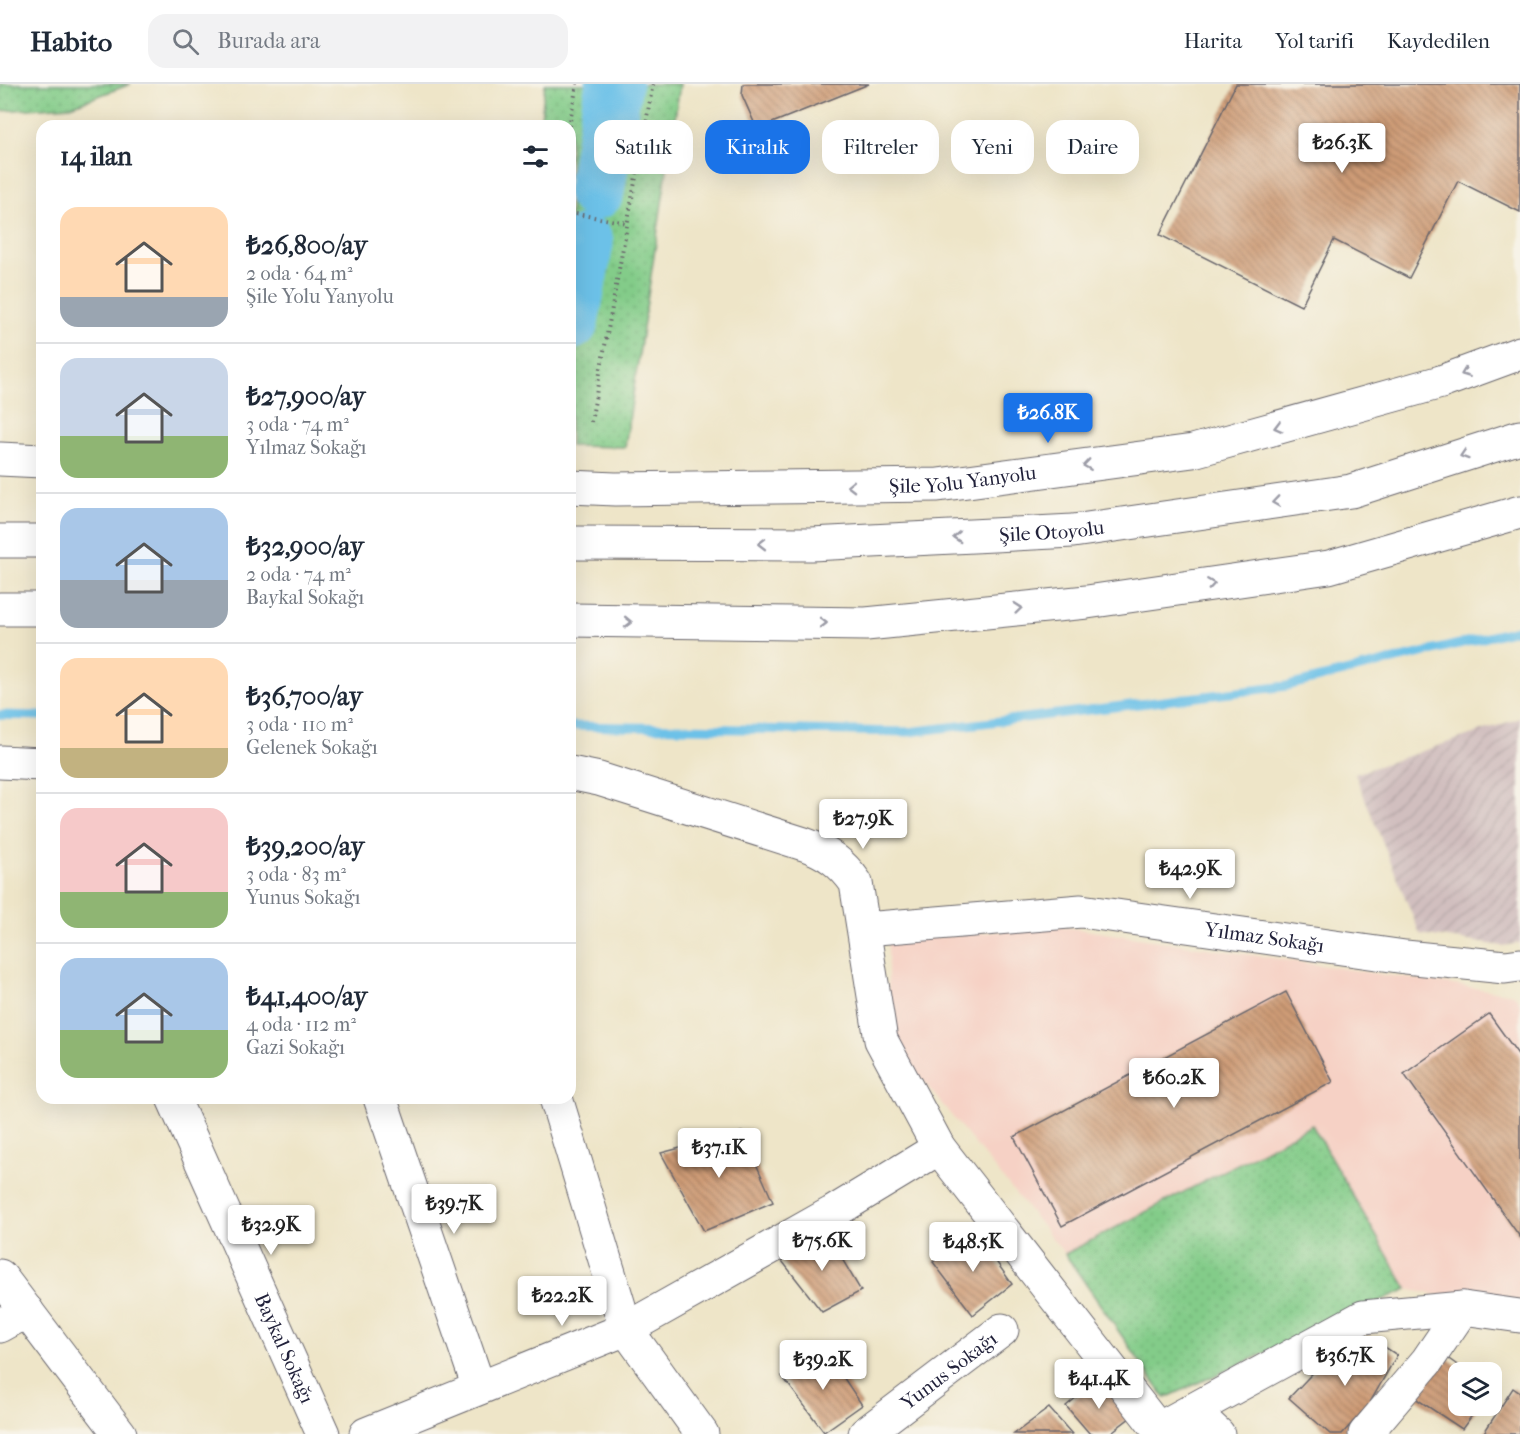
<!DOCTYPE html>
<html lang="tr">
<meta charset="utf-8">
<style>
:root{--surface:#fff;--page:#f2f2f3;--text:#1f2937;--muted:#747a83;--line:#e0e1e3;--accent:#1a73e8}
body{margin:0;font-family:"IM FELL French Canon",serif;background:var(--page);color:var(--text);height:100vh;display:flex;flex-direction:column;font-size:22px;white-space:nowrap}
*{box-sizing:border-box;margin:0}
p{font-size:20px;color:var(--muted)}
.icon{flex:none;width:33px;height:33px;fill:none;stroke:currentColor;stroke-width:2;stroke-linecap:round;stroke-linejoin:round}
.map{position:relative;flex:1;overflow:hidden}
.details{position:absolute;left:36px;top:36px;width:540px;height:984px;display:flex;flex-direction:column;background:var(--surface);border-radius:18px;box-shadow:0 6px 24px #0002}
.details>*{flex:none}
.guide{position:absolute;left:594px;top:36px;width:570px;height:54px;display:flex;gap:12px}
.buttons{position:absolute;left:1448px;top:1278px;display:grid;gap:12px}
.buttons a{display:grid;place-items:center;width:54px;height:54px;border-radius:12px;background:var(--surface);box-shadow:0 6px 24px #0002;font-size:30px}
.price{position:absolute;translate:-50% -51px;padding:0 14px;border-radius:6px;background:#fff;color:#222;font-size:20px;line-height:39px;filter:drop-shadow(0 2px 3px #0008)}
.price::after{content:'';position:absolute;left:50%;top:36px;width:18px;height:14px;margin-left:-9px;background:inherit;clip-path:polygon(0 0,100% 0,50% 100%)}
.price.current{background:var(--accent);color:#fff}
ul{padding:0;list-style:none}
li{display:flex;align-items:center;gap:18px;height:150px;padding:0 24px}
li+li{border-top:2px solid var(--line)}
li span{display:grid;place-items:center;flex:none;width:168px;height:120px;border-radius:18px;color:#555}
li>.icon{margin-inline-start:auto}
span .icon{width:72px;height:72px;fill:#fffc;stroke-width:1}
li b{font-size:26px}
h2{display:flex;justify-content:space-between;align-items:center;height:72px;padding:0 24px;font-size:26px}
.tag{padding:0 21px;border-radius:18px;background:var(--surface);box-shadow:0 6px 24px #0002;font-size:21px;line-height:54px}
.tag.current{background:var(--accent);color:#fff}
header{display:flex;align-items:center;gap:36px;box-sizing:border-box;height:84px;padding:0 30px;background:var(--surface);border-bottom:2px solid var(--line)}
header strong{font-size:28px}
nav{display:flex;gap:33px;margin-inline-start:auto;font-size:21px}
.search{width:420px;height:54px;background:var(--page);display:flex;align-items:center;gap:15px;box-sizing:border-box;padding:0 21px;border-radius:18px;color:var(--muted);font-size:22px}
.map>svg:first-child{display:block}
</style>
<header>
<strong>Habito</strong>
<div class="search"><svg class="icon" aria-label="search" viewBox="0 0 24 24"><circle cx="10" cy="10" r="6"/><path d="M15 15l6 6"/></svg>Burada ara</div>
<nav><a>Harita</a><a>Yol tarifi</a><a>Kaydedilen</a></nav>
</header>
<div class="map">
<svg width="1520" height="1350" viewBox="0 0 1520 1350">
<defs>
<pattern id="industrial-furrows" width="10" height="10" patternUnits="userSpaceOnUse" patternTransform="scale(1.5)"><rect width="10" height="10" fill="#d1bfbf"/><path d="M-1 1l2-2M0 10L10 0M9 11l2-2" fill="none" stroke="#b3a4a5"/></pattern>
<pattern id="grass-dots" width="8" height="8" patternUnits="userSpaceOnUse" patternTransform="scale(1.5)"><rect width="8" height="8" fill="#83cc89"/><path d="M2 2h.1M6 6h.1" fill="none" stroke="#71af77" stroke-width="1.8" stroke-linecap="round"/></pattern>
<pattern id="building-back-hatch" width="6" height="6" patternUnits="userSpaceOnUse" patternTransform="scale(1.5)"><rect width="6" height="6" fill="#ce9b76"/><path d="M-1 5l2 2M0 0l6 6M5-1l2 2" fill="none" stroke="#a77e62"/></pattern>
</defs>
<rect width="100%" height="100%" fill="#f7f3e8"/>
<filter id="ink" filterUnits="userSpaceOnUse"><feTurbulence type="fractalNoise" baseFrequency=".0167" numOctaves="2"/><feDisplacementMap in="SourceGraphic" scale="12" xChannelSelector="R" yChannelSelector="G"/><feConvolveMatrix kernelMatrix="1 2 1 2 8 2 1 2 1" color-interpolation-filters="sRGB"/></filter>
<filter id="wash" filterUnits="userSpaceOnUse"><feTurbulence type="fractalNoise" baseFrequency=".008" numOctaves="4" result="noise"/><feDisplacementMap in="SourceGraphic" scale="24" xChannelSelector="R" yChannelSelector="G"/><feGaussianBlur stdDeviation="1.35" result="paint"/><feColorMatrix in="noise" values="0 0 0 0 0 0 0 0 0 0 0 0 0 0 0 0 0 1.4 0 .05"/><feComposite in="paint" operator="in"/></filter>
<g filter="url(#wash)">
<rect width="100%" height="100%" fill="#eee5c8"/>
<!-- built -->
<path fill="#f6d1c5" d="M1057,842L1514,910L1520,919V1228L1407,1205L1312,1042L1065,1170L888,954V858Z"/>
<!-- industrial -->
<path fill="url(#industrial-furrows)" d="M1520,634V859L1503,862L1420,850L1355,690Z"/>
<!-- grass -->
<path fill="url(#grass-dots)" stroke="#527762" stroke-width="1.5" d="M0,0H131L71,22L0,27Z
M545,0H680L625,363L570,362V42H540Z
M1312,1041L1407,1205L1165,1314L1065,1170Z"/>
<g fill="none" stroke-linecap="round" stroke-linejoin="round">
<!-- stream -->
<path stroke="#6cc1e8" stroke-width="9" d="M0,631L42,632
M570,642L909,648L1287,602L1520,545"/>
<!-- river -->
<path stroke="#6cc1e8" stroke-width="57" d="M596,107L614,0
M570,238L585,159"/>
</g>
<g id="blocks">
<!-- building -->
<path fill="url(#building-back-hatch)" d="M743,0H869L757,45L742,11Z
M1236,0H1520V128L1458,97L1409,194L1334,156L1301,222L1160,151Z
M1286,908L1333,998L1062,1142L1014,1053Z
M1489,930L1520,973V1153L1404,990Z
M742,1048L773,1118L704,1147L661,1069Z
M825,1146L861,1207L822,1228L782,1177Z
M976,1149L1012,1200L973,1231L933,1178Z
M1368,1252L1397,1271L1369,1320L1342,1350H1330L1289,1314L1325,1276L1335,1286Z
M825,1266L862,1321L824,1348L782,1292Z
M1446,1273L1467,1288H1458V1322H1479L1462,1345L1415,1314Z
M1100,1294L1131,1333L1109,1350H1090L1066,1322Z
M1513,1304L1520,1309V1350H1483Z
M1049,1324L1072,1350H1014Z"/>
</g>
</g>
<g filter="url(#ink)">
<use href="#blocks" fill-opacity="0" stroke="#69666c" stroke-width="1.5"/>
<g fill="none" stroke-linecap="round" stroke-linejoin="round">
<!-- minor casing -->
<g stroke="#69666c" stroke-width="35">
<g id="minor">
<path d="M0,678L42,680"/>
<path d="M570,689L599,695L804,760C827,768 842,779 856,799L881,956L939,1064L1158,1345L1363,1233L1463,1224L1520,1232"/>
<path id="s1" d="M865,845L1081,827L1405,873L1505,883L1520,881"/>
<path id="s2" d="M173,1014L323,1350"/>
<path d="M380,1014L479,1304"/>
<path d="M556,1014L626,1245L832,1129L939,1064"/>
<path d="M0,1192L120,1350"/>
<path d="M0,1242L27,1227"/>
<path d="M1168,1344L1205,1338L1218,1350"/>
<path d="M366,1350L626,1245L702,1350"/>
<path id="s3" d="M865,1350L1002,1246"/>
<path d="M1365,1350L1427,1277L1463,1224"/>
</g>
</g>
<!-- major casing -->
<g stroke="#69666c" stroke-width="35">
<g id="major">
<path d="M0,375L42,377"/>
<path id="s4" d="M570,403L615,405L938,401L1193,367L1441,298L1520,269"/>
</g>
</g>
<!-- highway casing -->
<g stroke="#69666c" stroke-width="35">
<g id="highway">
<path d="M0,457H42"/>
<path id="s5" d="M570,459L811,460L1073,447L1351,407L1520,353"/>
<path d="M0,525H42"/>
<path d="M570,536L866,540L1087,518L1329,483L1520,428"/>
</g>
</g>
<!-- path -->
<path stroke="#69666c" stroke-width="4" stroke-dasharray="1.5 4.5" stroke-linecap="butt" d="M569,42L577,0
M570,129L628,139
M591,338L653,0"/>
<!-- minor -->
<use href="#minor" stroke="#fff" stroke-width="33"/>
<!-- major -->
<use href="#major" stroke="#fff" stroke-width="33"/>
<!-- highway -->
<use href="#highway" stroke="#fff" stroke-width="33"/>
</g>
<!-- one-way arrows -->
<defs><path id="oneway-chevron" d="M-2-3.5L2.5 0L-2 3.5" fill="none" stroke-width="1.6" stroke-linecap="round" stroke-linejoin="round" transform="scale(1.5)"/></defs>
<g stroke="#9c9ca7">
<use href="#oneway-chevron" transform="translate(1465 289) rotate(159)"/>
<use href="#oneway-chevron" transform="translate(1278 343) rotate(165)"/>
<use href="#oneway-chevron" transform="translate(1464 371) rotate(162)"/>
<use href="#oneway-chevron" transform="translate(1087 381) rotate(172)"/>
<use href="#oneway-chevron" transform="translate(851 402) rotate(179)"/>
<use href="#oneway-chevron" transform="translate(1276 418) rotate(172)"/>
<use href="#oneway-chevron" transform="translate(957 453) rotate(177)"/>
<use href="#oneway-chevron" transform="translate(762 460) rotate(-180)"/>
<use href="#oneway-chevron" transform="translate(1211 500) rotate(-8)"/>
<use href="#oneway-chevron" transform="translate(1018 524) rotate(-6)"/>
<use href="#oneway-chevron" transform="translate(628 538) rotate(1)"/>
<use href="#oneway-chevron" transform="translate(823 539)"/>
</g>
</g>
<g text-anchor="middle" stroke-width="5" stroke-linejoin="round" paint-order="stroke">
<!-- street labels -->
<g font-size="20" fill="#22223b" stroke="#f7f3e8">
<text dy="7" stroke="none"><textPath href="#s4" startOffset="393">Şile Yolu Yanyolu</textPath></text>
<text dy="7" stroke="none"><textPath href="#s5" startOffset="482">Şile Otoyolu</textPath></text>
<text dy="7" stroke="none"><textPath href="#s1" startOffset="402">Yılmaz Sokağı</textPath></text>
<text dy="7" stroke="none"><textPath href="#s2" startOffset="274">Baykal Sokağı</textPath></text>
<text dy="7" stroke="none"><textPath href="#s3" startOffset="105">Yunus Sokağı</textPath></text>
</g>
</g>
</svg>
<div class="buttons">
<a><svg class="icon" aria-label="layers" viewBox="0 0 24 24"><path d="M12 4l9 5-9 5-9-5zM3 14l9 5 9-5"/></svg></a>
</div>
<b class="price" style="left:1342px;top:90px">₺26.3K</b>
<b class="price current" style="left:1048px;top:360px">₺26.8K</b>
<b class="price" style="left:863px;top:766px">₺27.9K</b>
<b class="price" style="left:1190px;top:816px">₺42.9K</b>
<b class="price" style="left:1174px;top:1025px">₺60.2K</b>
<b class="price" style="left:719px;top:1095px">₺37.1K</b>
<b class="price" style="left:454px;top:1151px">₺39.7K</b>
<b class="price" style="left:271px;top:1172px">₺32.9K</b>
<b class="price" style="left:822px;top:1188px">₺75.6K</b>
<b class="price" style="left:973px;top:1189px">₺48.5K</b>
<b class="price" style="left:562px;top:1243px">₺22.2K</b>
<b class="price" style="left:1345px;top:1303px">₺36.7K</b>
<b class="price" style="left:823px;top:1307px">₺39.2K</b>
<b class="price" style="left:1099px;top:1326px">₺41.4K</b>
<div class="guide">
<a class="tag">Satılık</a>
<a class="tag current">Kiralık</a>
<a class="tag">Filtreler</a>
<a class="tag">Yeni</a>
<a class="tag">Daire</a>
</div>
<section class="details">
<h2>14 ilan<svg class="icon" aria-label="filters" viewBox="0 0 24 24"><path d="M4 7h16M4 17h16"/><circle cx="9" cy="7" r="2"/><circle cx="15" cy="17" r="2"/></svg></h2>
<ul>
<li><span style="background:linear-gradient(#ffd9b3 75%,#9aa5b1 0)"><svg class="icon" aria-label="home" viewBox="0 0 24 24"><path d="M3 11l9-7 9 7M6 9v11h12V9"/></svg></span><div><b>₺26,800/ay</b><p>2 oda · 64 m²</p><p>Şile Yolu Yanyolu</p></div></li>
<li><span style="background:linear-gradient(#c9d6e8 65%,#8fb573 0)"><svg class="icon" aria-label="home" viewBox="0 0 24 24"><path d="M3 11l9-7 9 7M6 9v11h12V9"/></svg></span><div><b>₺27,900/ay</b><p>3 oda · 74 m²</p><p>Yılmaz Sokağı</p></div></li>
<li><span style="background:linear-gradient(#a9c7e8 60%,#9aa5b1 0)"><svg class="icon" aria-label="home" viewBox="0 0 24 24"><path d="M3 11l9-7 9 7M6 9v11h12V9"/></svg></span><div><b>₺32,900/ay</b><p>2 oda · 74 m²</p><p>Baykal Sokağı</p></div></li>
<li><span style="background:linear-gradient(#ffd9b3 75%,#c2b280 0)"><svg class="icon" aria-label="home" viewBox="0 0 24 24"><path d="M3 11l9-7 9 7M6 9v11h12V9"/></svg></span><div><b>₺36,700/ay</b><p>3 oda · 110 m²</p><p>Gelenek Sokağı</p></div></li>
<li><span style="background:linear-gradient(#f6c9c9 70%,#8fb573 0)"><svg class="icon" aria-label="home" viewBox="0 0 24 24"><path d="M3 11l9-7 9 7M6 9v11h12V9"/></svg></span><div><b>₺39,200/ay</b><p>3 oda · 83 m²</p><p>Yunus Sokağı</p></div></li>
<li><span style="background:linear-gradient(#a9c7e8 60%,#8fb573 0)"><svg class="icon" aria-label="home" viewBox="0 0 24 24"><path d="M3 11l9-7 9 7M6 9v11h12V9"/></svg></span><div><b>₺41,400/ay</b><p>4 oda · 112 m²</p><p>Gazi Sokağı</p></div></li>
</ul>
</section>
</div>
